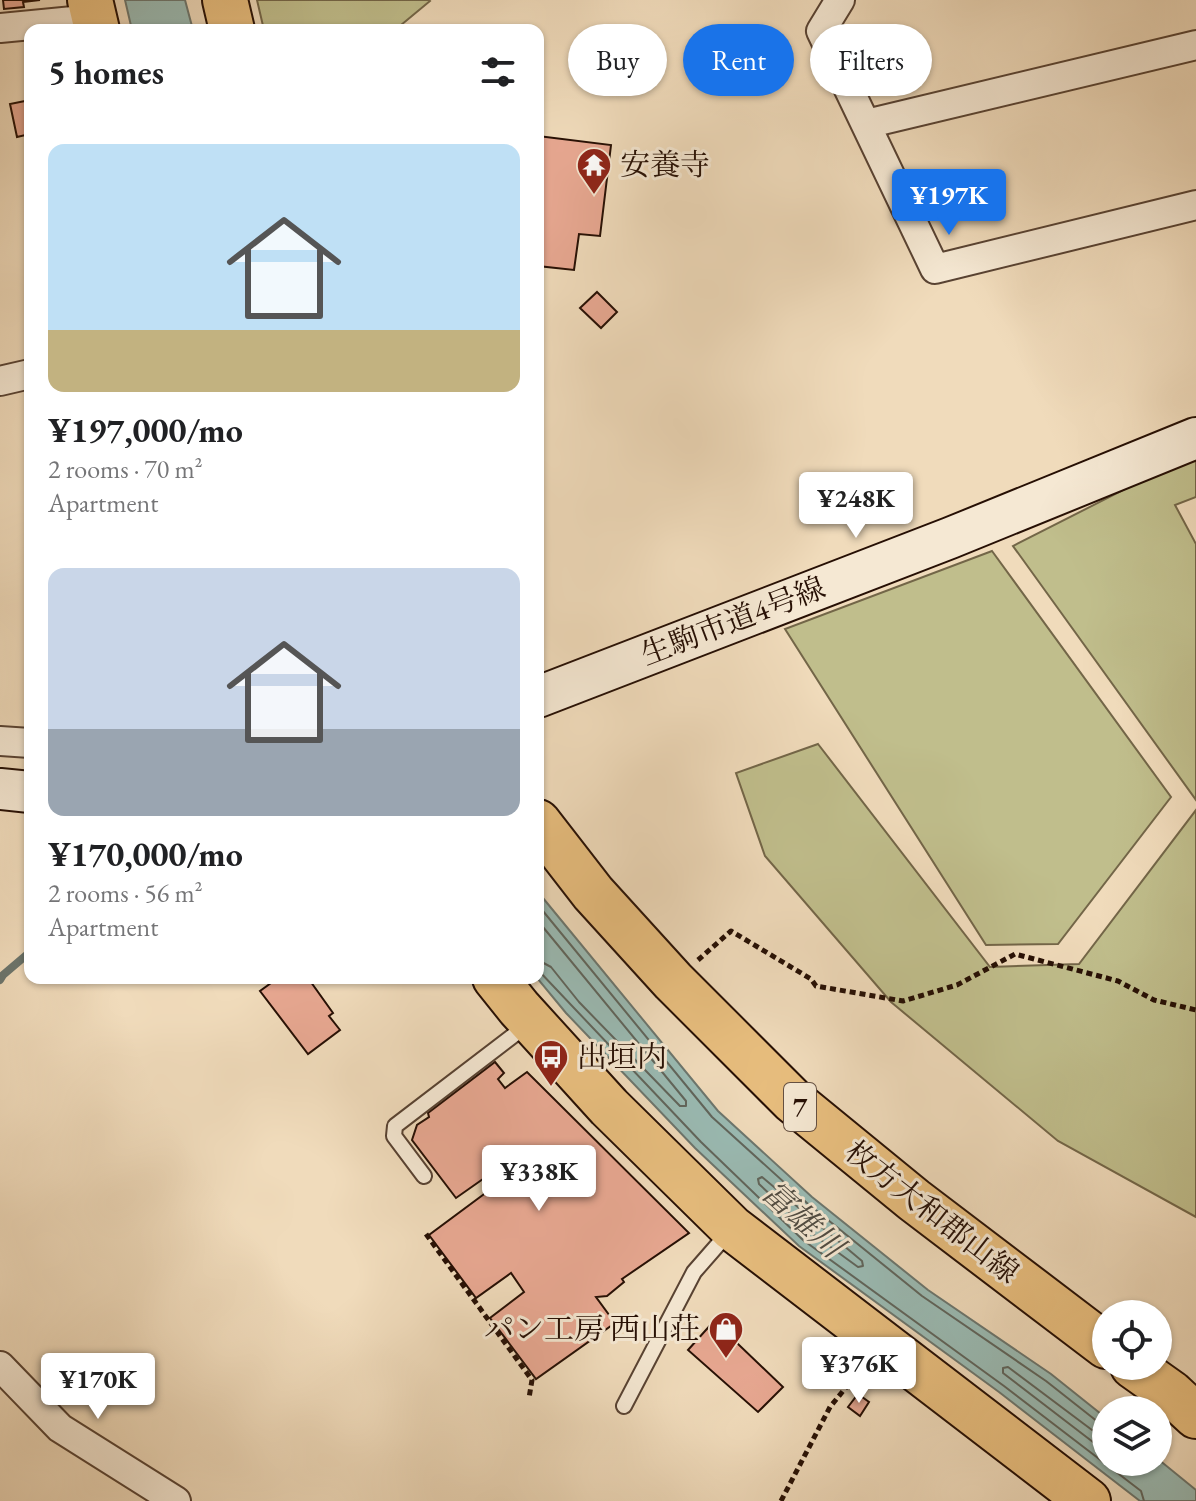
<!DOCTYPE html>
<meta charset="utf-8">
<style>
:root{--surface:#fff;--page:#f2f2f2;--text:#202124;--muted:#757577;--accent:#1a73e8}
body{margin:0;font-family:"EB Garamond","Noto Serif JP",serif;background:var(--page);color:var(--text);height:100vh;display:flex;flex-direction:column;font-size:30px;white-space:nowrap}
*{box-sizing:border-box;margin:0}
p{font-size:26px;color:var(--muted)}
.icon{flex:none;width:44px;height:44px;fill:none;stroke:currentColor;stroke-width:2;stroke-linecap:round;stroke-linejoin:round}
.map{position:relative;flex:1;overflow:hidden}
.panel{position:absolute;left:24px;top:24px;width:520px;height:960px;display:flex;flex-direction:column;background:var(--surface);border-radius:16px;box-shadow:0 2px 6px #0004}
.panel>*{flex:none}
.hud{position:absolute;left:568px;top:24px;width:508px;height:72px;display:flex;gap:16px}
.buttons{position:absolute;left:1092px;top:1300px;display:grid;gap:16px}
.buttons a{display:grid;place-items:center;width:80px;height:80px;border-radius:50%;background:var(--surface);box-shadow:0 2px 6px #0004;font-size:40px}
.price{position:absolute;translate:-50% -68px;padding:0 18px;border-radius:8px;background:#fff;color:#222;font-size:26px;line-height:52px;filter:drop-shadow(0 2px 4px #0008)}
.price::after{content:'';position:absolute;left:50%;top:48px;width:24px;height:18px;margin-left:-12px;background:inherit;clip-path:polygon(0 0,100% 0,50% 100%)}
.price.selected{background:var(--accent);color:#fff}
ul{padding:0;list-style:none}
li{display:grid;align-content:center;gap:16px;height:424px;padding:0 24px}
li span{display:grid;place-items:center;height:248px;border-radius:16px;color:#555}
li>.icon{margin-inline-start:auto}
span .icon{width:144px;height:144px;fill:#fffc;stroke-width:1}
li b{font-size:34px}
h2{display:flex;justify-content:space-between;align-items:center;height:96px;padding:0 24px;font-size:34px}
.pill{padding:0 28px;border-radius:36px;background:var(--surface);box-shadow:0 2px 6px #0004;font-size:28px;line-height:72px}
.pill.selected{background:var(--accent);color:#fff}
.map>svg:first-child{display:block}
</style>
<div class="map">
<svg width="1196" height="1501" viewBox="0 0 1196 1501">
<rect width="100%" height="100%" fill="#f0dbbb"/>
<filter id="stains"><feTurbulence type="fractalNoise" baseFrequency=".0025" numOctaves="4"/><feColorMatrix values="0 0 0 0 .2 0 0 0 0 .09 0 0 0 0 .02 0 0 0 .5 -.17"/></filter>
<radialGradient id="worn" r=".72"><stop offset=".6" stop-color="#630" stop-opacity="0"/><stop offset="1" stop-color="#630" stop-opacity=".3"/></radialGradient>
<!-- green -->
<path fill="#c0be8c" stroke="#736648" stroke-width="2" d="M257,0H429L430,1L395,30H264Z
M1196,453V497L1175,505L1196,544V800L1013,546Z
M992,551L1171,797L1058,944L986,945L785,629Z
M818,744L990,967L1079,964L1196,810V1217L1058,1141L891,1002L765,856L736,773Z"/>
<!-- water -->
<path fill="#9abbb4" stroke="#6c766e" stroke-width="2" d="M125,0H185L193,30H132Z
M538,892L718,1111L812,1197L928,1290L1051,1374L1106,1418V1462H1158V1459L1196,1490V1501H1140L999,1392L799,1246L695,1148L566,1013L537,978Z"/>
<g fill="none" stroke-linecap="round" stroke-linejoin="round">
<!-- shore -->
<path stroke="#60655c" stroke-width="2" d="M538,905L712,1117L807,1203L922,1296L1046,1381L1098,1422L1106,1424
M538,921L686,1101V1106H680L579,1002L551,967L538,960
M538,970L701,1142L803,1240L1004,1386L1141,1491L1144,1501
M762,1177L862,1261L863,1266L858,1267L810,1232L759,1184L758,1179Z
M1106,1434L1092,1430L1008,1367L1003,1368V1373L1106,1452"/>
<!-- stream -->
<path stroke="#6c766e" stroke-width="8" d="M0,980L3,975L30,952"/>
</g>
<!-- building -->
<path fill="#e8a892" stroke="#260f04" stroke-width="2" d="M3,0H40L23,2L24,7L4,9Z
M30,100V134L17,137L10,104Z
M538,136L611,145L600,236L579,234L574,270L538,266Z
M597,292L617,312L601,328L580,308Z
M278,978H308L333,1013L329,1016L340,1030L308,1054L260,991Z
M495,1062L504,1073L498,1079L505,1088L527,1072L689,1233L622,1279L624,1282L607,1296L596,1297L615,1323L536,1379L490,1318L524,1292L511,1273L476,1298L429,1235L503,1180L493,1172L456,1198L412,1140L417,1125L429,1117L428,1113Z
M714,1321L783,1387L758,1412L688,1350Z
M858,1394L869,1402L860,1416L848,1407Z"/>
<g fill="none" stroke-linecap="round" stroke-linejoin="round">
<!-- lane casing -->
<g stroke="#584232" stroke-width="18">
<path id="lane" d="M424,1176L394,1136L395,1126L527,1025
M624,1406L694,1272L729,1232"/>
</g>
<!-- street casing -->
<g stroke="#584232" stroke-width="32">
<path id="street" d="M840,0L821,31L935,269L1196,205
M0,28L94,19
M866,124L1196,45
M0,381L30,374
M0,741L30,743
M0,1366L60,1428L176,1501"/>
</g>
<!-- secondary casing -->
<g stroke="#260f04" stroke-width="44">
<path id="secondary" d="M538,697L950,538L1196,438
M0,789L30,792"/>
</g>
<!-- primary casing -->
<g stroke="#260f04" stroke-width="48">
<path id="primary" d="M90,0L97,30
M225,0L232,30
M538,822L593,893L673,981L793,1101L914,1200L1106,1346
M495,978L519,1008L609,1107L732,1228L1088,1501
M1133,1366L1171,1393L1196,1416"/>
</g>
<!-- path -->
<path stroke="#260f04" stroke-width="5" stroke-dasharray="6 4" stroke-linecap="butt" d="M698,960L731,931L811,979L816,986L903,1001L957,985L1015,954L1118,981L1154,1000L1196,1010
M426,1234L532,1380L529,1398
M781,1501L830,1407L861,1369"/>
<!-- lane -->
<use href="#lane" stroke="#f5e8d3" stroke-width="14"/>
<!-- street -->
<use href="#street" stroke="#f5e8d3" stroke-width="28"/>
<!-- secondary -->
<use href="#secondary" stroke="#f5e8d3" stroke-width="40"/>
<!-- primary -->
<use href="#primary" stroke="#e8be7e" stroke-width="44"/>
</g>
<!-- icons -->
<defs>
<g id="temple-pin" transform="scale(1.8)"><path d="M0 17L-7.5 6A9.5 9.5 0 1 1 7.5 6Z" fill="#8f2418" stroke="#f5e8d3"/><path d="M0-6L5-2H3V0L6.5 2.5H4V6H1.5V3h-3V6H-4V2.5H-6.5L-3 0V-2H-5Z" fill="#fff"/></g>
<g id="bus-pin" transform="scale(1.8)"><path d="M0 17L-7.5 6A9.5 9.5 0 1 1 7.5 6Z" fill="#8f2418" stroke="#f5e8d3"/><path d="M-5-6H5V4H4V6H2V4H-2V6H-4V4H-5ZM-3.5-4V0h7V-4ZM-3.5 1.2v1.5H-2V1.2ZM2 1.2v1.5H3.5V1.2Z" fill="#fff"/></g>
<g id="shop-pin" transform="scale(1.8)"><path d="M0 17L-7.5 6A9.5 9.5 0 1 1 7.5 6Z" fill="#8f2418" stroke="#f5e8d3"/><path d="M-5-2.5h2.3a2.7 3.5 0 0 1 5.4 0H5L5.5 6h-11ZM-1.5-2.5h3a1.5 2.3 0 0 0-3 0Z" fill="#fff"/></g>
</defs>
<g fill-rule="evenodd">
<use href="#temple-pin" x="594" y="165"/>
<use href="#bus-pin" x="551" y="1057"/>
<use href="#shop-pin" x="726" y="1329"/>
</g>
<g text-anchor="middle" stroke-width="6" stroke-linejoin="round" paint-order="stroke">
<!-- shield labels -->
<rect fill="#f5e8d3" stroke="#645042" stroke-width="2" x="784" y="1083" width="32" height="48" rx="6"/>
<g font-size="28" font-weight="bold" fill="#260f04">
<text x="800" y="1117">7</text>
</g>
<!-- poi labels -->
<g font-size="30" fill="#260f04" stroke="#f5e8d3" text-anchor="start">
<text x="620" y="175">安養寺</text>
<text x="577" y="1067">出垣内</text>
<text x="700" y="1339" text-anchor="end">パン工房 西山荘</text>
</g>
<!-- street labels -->
<g font-size="30" fill="#260f04" stroke="#f5e8d3">
<text transform="translate(733 621) rotate(-21)" y="10">生駒市道4号線</text>
<text transform="translate(932 1212) rotate(38)" y="10">枚方大和郡山線</text>
</g>
<!-- water labels -->
<g font-size="32" font-style="italic" fill="#4f4b42" stroke="#f5e8d3">
<text transform="translate(803 1219) rotate(42)" y="11">富雄川</text>
</g>
</g>
<rect width="100%" height="100%" filter="url(#stains)"/>
<rect width="100%" height="100%" fill="url(#worn)"/>
</svg>
<div class="buttons">
<a><svg class="icon" aria-label="locate" viewBox="0 0 24 24"><circle cx="12" cy="12" r="6"/><path d="M12 2v4M12 18v4M2 12h4M18 12h4"/></svg></a>
<a><svg class="icon" aria-label="layers" viewBox="0 0 24 24"><path d="M12 4l9 5-9 5-9-5zM3 14l9 5 9-5"/></svg></a>
</div>
<b class="price selected" style="left:949px;top:237px">¥197K</b>
<b class="price" style="left:856px;top:540px">¥248K</b>
<b class="price" style="left:539px;top:1213px">¥338K</b>
<b class="price" style="left:859px;top:1405px">¥376K</b>
<b class="price" style="left:98px;top:1421px">¥170K</b>
<div class="hud">
<a class="pill">Buy</a>
<a class="pill selected">Rent</a>
<a class="pill">Filters</a>
</div>
<section class="panel">
<h2>5 homes<svg class="icon" aria-label="filters" viewBox="0 0 24 24"><path d="M4 7h16M4 17h16"/><circle cx="9" cy="7" r="2"/><circle cx="15" cy="17" r="2"/></svg></h2>
<ul>
<li><span style="background:linear-gradient(#bfe0f5 75%,#c2b280 0)"><svg class="icon" aria-label="home" viewBox="0 0 24 24"><path d="M3 11l9-7 9 7M6 9v11h12V9"/></svg></span><div><b>¥197,000/mo</b><p>2 rooms · 70 m²</p><p>Apartment</p></div></li>
<li><span style="background:linear-gradient(#c9d6e8 65%,#9aa5b1 0)"><svg class="icon" aria-label="home" viewBox="0 0 24 24"><path d="M3 11l9-7 9 7M6 9v11h12V9"/></svg></span><div><b>¥170,000/mo</b><p>2 rooms · 56 m²</p><p>Apartment</p></div></li>
</ul>
</section>
</div>
